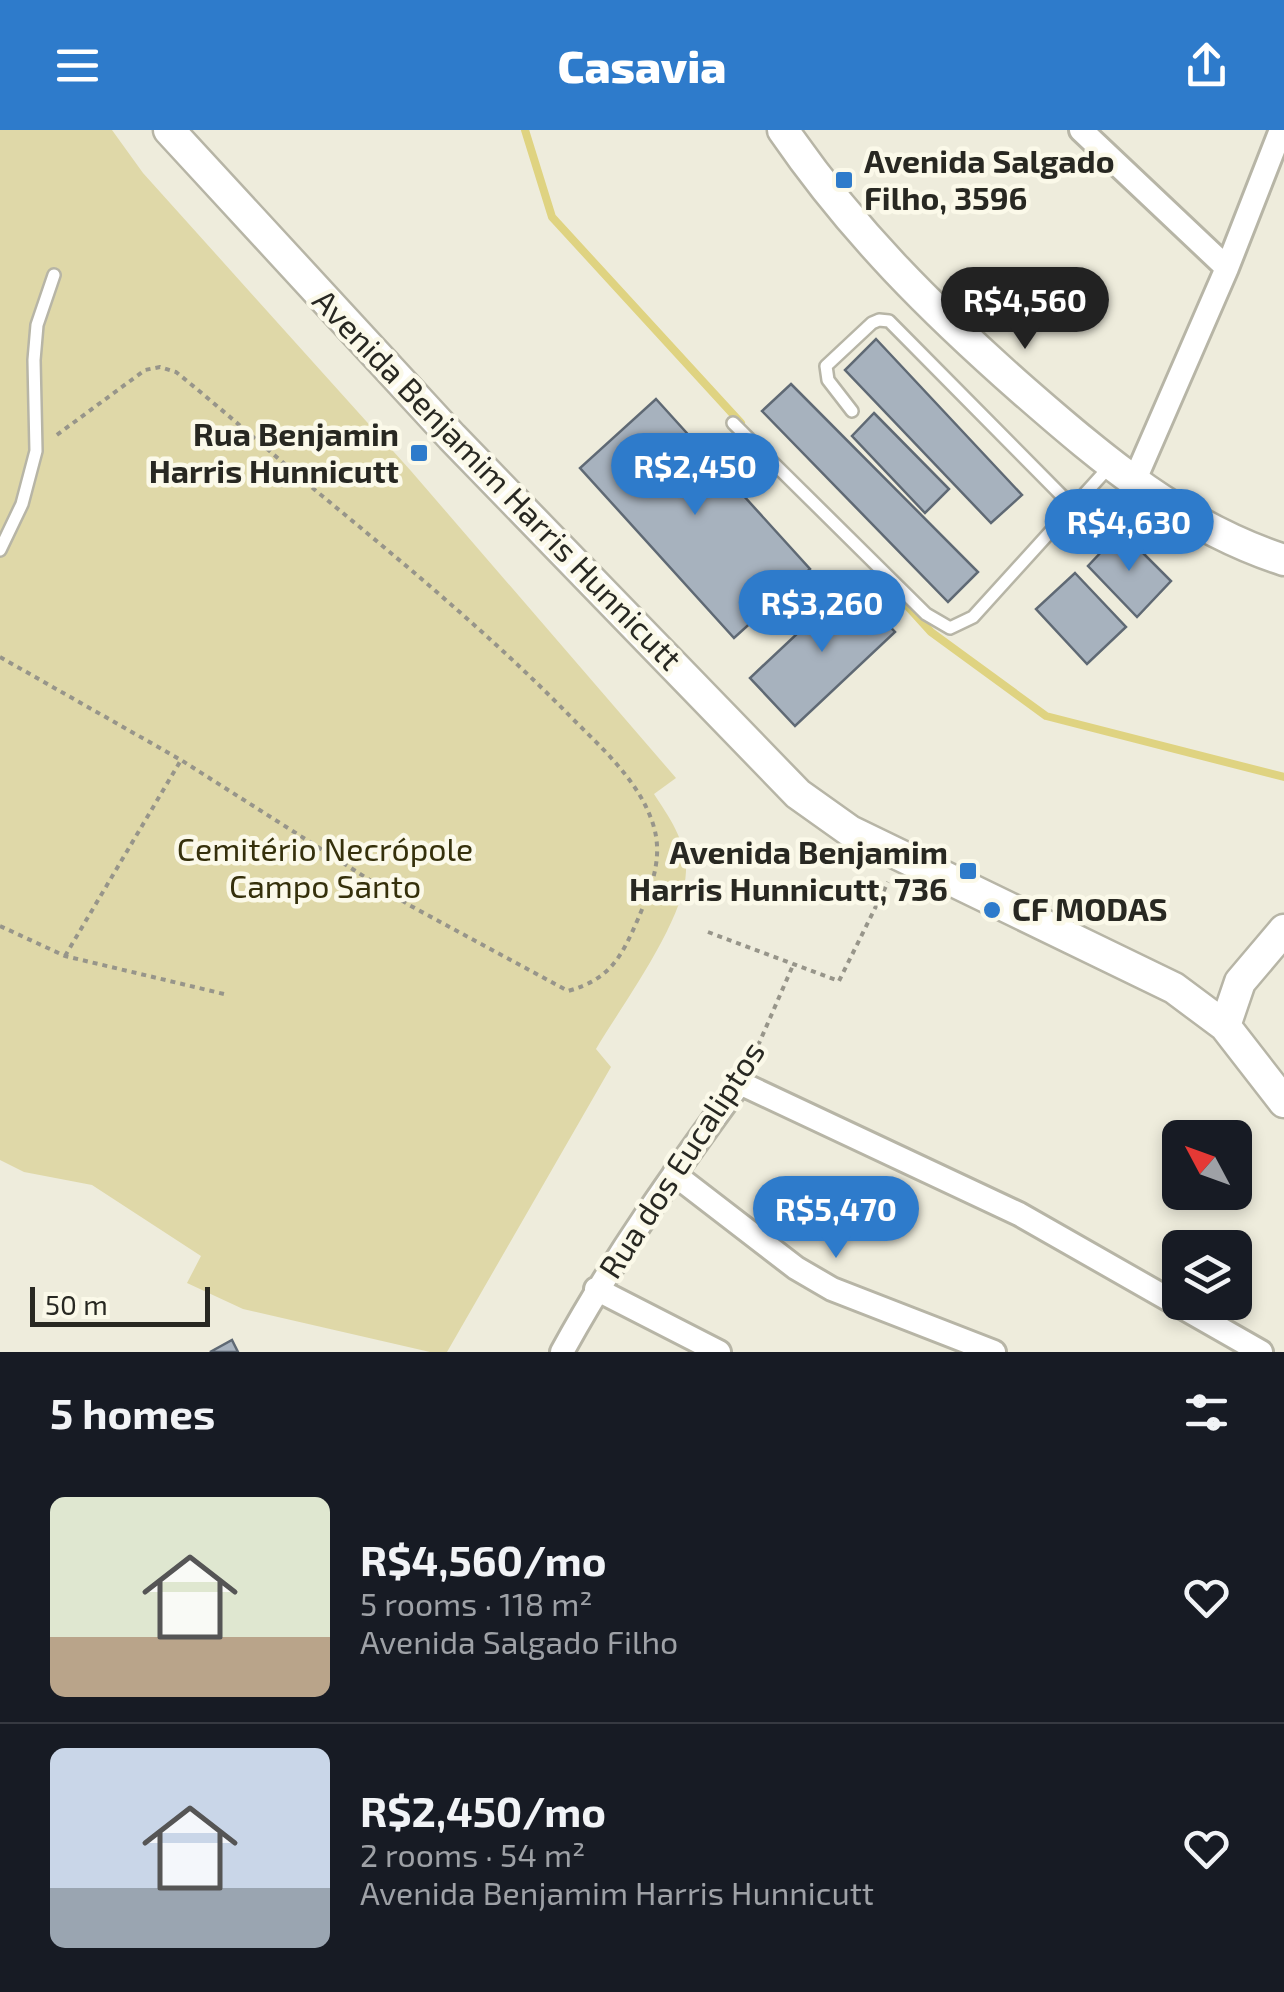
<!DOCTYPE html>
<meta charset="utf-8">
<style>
:root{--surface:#171b24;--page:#242831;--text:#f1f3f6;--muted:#9ea1a6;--line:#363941;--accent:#2e7bcb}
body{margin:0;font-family:"Exo 2",sans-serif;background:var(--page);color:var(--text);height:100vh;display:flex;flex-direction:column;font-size:38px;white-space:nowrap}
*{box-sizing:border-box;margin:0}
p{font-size:32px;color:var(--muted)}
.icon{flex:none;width:55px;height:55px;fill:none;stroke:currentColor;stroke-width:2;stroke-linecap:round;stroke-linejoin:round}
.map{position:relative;height:1222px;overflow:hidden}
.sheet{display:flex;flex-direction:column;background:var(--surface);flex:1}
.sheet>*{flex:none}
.needle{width:65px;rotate:311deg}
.tools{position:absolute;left:1162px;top:990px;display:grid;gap:20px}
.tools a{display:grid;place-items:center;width:90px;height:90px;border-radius:15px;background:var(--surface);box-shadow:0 5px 15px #0003;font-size:50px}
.scale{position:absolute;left:30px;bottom:25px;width:180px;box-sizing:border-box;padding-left:10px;border:5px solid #282822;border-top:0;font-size:28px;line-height:35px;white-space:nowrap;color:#282822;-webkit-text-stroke:8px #fbf9e9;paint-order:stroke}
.price{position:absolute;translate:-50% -85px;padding:0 22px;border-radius:35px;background:var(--accent);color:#fff;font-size:32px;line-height:65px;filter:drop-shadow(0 2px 5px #0008)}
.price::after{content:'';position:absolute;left:50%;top:60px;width:30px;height:22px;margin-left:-15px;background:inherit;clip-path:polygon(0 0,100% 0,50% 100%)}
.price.current{background:#222;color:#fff}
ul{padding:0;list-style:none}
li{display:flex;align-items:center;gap:30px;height:250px;padding:0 50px}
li+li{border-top:2px solid var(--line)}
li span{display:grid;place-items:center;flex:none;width:280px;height:200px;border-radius:15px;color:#555}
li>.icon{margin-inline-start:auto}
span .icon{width:120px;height:120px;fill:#fffc;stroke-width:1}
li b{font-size:42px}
h2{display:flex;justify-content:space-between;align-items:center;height:120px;padding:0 50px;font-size:42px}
header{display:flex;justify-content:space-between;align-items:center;height:130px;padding:0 50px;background:var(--accent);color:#fff;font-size:45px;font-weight:800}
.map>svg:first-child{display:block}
</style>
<header><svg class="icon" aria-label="menu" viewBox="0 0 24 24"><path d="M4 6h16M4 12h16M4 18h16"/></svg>Casavia<svg class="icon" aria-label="share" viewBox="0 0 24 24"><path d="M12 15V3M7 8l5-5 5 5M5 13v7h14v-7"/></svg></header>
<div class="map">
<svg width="1284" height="1222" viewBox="0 0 1284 1222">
<rect width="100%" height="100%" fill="#eeecdc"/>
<!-- green -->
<path fill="#dfd8a8" d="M0,0H112L143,43L411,341L676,648L654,664C669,687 687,712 686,741C685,790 622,875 596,919L611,937L447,1222H430L243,1179L187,1153L201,1126L92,1055L24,1042L0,1030Z"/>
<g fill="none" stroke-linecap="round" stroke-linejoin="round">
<!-- stream -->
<path stroke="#dfd381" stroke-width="8" d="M525,0L552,87L741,293
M882,448L931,502L1046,586L1284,647"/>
</g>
<!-- building -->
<path fill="#a7b2be" stroke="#5f6974" stroke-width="2.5" d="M876,209L1022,365L991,393L845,240Z
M791,254L978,442L948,472L762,281Z
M656,269L810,439L734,508L580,338Z
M874,283L949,359L925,383L852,306Z
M1121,401L1171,451L1137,487L1088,436Z
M1075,443L1126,497L1087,534L1036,479Z
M850,454L895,502L795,596L750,548Z
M232,1210L238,1222H210Z"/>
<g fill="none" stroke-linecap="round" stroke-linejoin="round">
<!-- lane casing -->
<g stroke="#b7b5a6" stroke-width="16">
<path id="lane" d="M852,281L828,250L826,236L872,193L879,190L889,191L1074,378
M733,293L926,484L950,498L973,487L1110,336
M0,420L22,374L36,321L34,230L37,195L54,145"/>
</g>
<!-- street casing -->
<g stroke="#b7b5a6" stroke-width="28">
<path id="street" d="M1081,0L1227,138
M1133,354L1227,138L1281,0
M674,1044L796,1138L832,1159L994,1222
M596,1159L719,1222
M562,1222C614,1127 676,1040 740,953L1019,1084L1261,1222"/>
</g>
<!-- secondary casing -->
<g stroke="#b7b5a6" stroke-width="35">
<path id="secondary" d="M169,0L452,307L798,664L850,701L1174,858L1225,896L1284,972
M783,0C853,102 933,181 1025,262C1104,331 1182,397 1284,430
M1225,896L1240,852L1284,800"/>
</g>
<!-- path -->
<path stroke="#97958a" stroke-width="4" stroke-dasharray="5 5" stroke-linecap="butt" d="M0,527L181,630L409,775L568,861C610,849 621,828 638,789C651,758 664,728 653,694C638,648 598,615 565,581C487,502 401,431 315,360C269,321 223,280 176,242L160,237L145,240L54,307
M0,796L65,826L224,864
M708,802L839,851L888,752
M65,826L181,630
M750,934L794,833"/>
<!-- lane -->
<use href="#lane" stroke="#fff" stroke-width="11"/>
<!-- street -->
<use href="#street" stroke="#fff" stroke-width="22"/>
<!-- secondary -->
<use href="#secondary" stroke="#fff" stroke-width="30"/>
</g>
<!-- markers -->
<g fill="#2e7bcb" stroke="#fbf9e9" stroke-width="4">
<rect x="834" y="40" width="20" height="20" rx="5"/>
<rect x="409" y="313" width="20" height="20" rx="5"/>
<rect x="958" y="731" width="20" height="20" rx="5"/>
<circle cx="992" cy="780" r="10"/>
</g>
<g text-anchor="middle" stroke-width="9" stroke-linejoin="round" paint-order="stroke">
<!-- poi labels -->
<g font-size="32" font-weight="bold" fill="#282822" stroke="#fbf9e9" text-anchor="start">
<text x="864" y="43">Avenida Salgado<tspan x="864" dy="37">Filho, 3596</tspan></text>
<text x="399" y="316" text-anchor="end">Rua Benjamin<tspan x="399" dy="37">Harris Hunnicutt</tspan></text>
<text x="948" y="734" text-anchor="end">Avenida Benjamim<tspan x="948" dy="37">Harris Hunnicutt, 736</tspan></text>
<text x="1012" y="791">CF MODAS</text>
</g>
<!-- street labels -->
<g font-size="32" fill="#282822" stroke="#fbf9e9">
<text transform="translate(497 350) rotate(46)" y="11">Avenida Benjamim Harris Hunnicutt</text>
<text transform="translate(682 1030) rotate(-57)" y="11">Rua dos Eucaliptos</text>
</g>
<!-- park labels -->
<g font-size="32" fill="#35300b" stroke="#fbf9e9">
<text x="325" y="731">Cemitério Necrópole<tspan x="325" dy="37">Campo Santo</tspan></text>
</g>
</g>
</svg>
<div class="tools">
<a><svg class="needle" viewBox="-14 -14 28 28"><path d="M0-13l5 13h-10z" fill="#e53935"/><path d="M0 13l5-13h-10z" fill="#9ea1a6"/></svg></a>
<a><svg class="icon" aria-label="layers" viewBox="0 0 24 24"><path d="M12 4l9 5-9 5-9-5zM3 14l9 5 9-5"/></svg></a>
</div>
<div class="scale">50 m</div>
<b class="price current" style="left:1025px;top:222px">R$4,560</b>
<b class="price" style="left:695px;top:388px">R$2,450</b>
<b class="price" style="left:1129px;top:444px">R$4,630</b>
<b class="price" style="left:822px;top:525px">R$3,260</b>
<b class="price" style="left:836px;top:1131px">R$5,470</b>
</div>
<section class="sheet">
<h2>5 homes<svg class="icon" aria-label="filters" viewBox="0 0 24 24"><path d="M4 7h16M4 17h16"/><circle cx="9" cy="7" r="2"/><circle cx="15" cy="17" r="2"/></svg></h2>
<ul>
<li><span style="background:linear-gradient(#dfe7d0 70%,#b9a48a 0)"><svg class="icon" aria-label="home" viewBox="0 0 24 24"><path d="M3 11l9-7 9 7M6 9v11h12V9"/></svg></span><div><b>R$4,560/mo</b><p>5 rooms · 118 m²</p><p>Avenida Salgado Filho</p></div><svg class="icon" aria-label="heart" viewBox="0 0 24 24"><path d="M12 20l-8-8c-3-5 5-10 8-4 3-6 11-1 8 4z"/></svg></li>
<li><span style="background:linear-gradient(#c9d6e8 70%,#9aa5b1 0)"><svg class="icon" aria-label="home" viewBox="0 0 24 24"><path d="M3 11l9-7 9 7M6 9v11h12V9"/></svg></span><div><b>R$2,450/mo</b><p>2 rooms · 54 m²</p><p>Avenida Benjamim Harris Hunnicutt</p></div><svg class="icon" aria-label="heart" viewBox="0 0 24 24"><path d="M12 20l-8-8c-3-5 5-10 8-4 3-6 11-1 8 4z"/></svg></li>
</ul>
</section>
